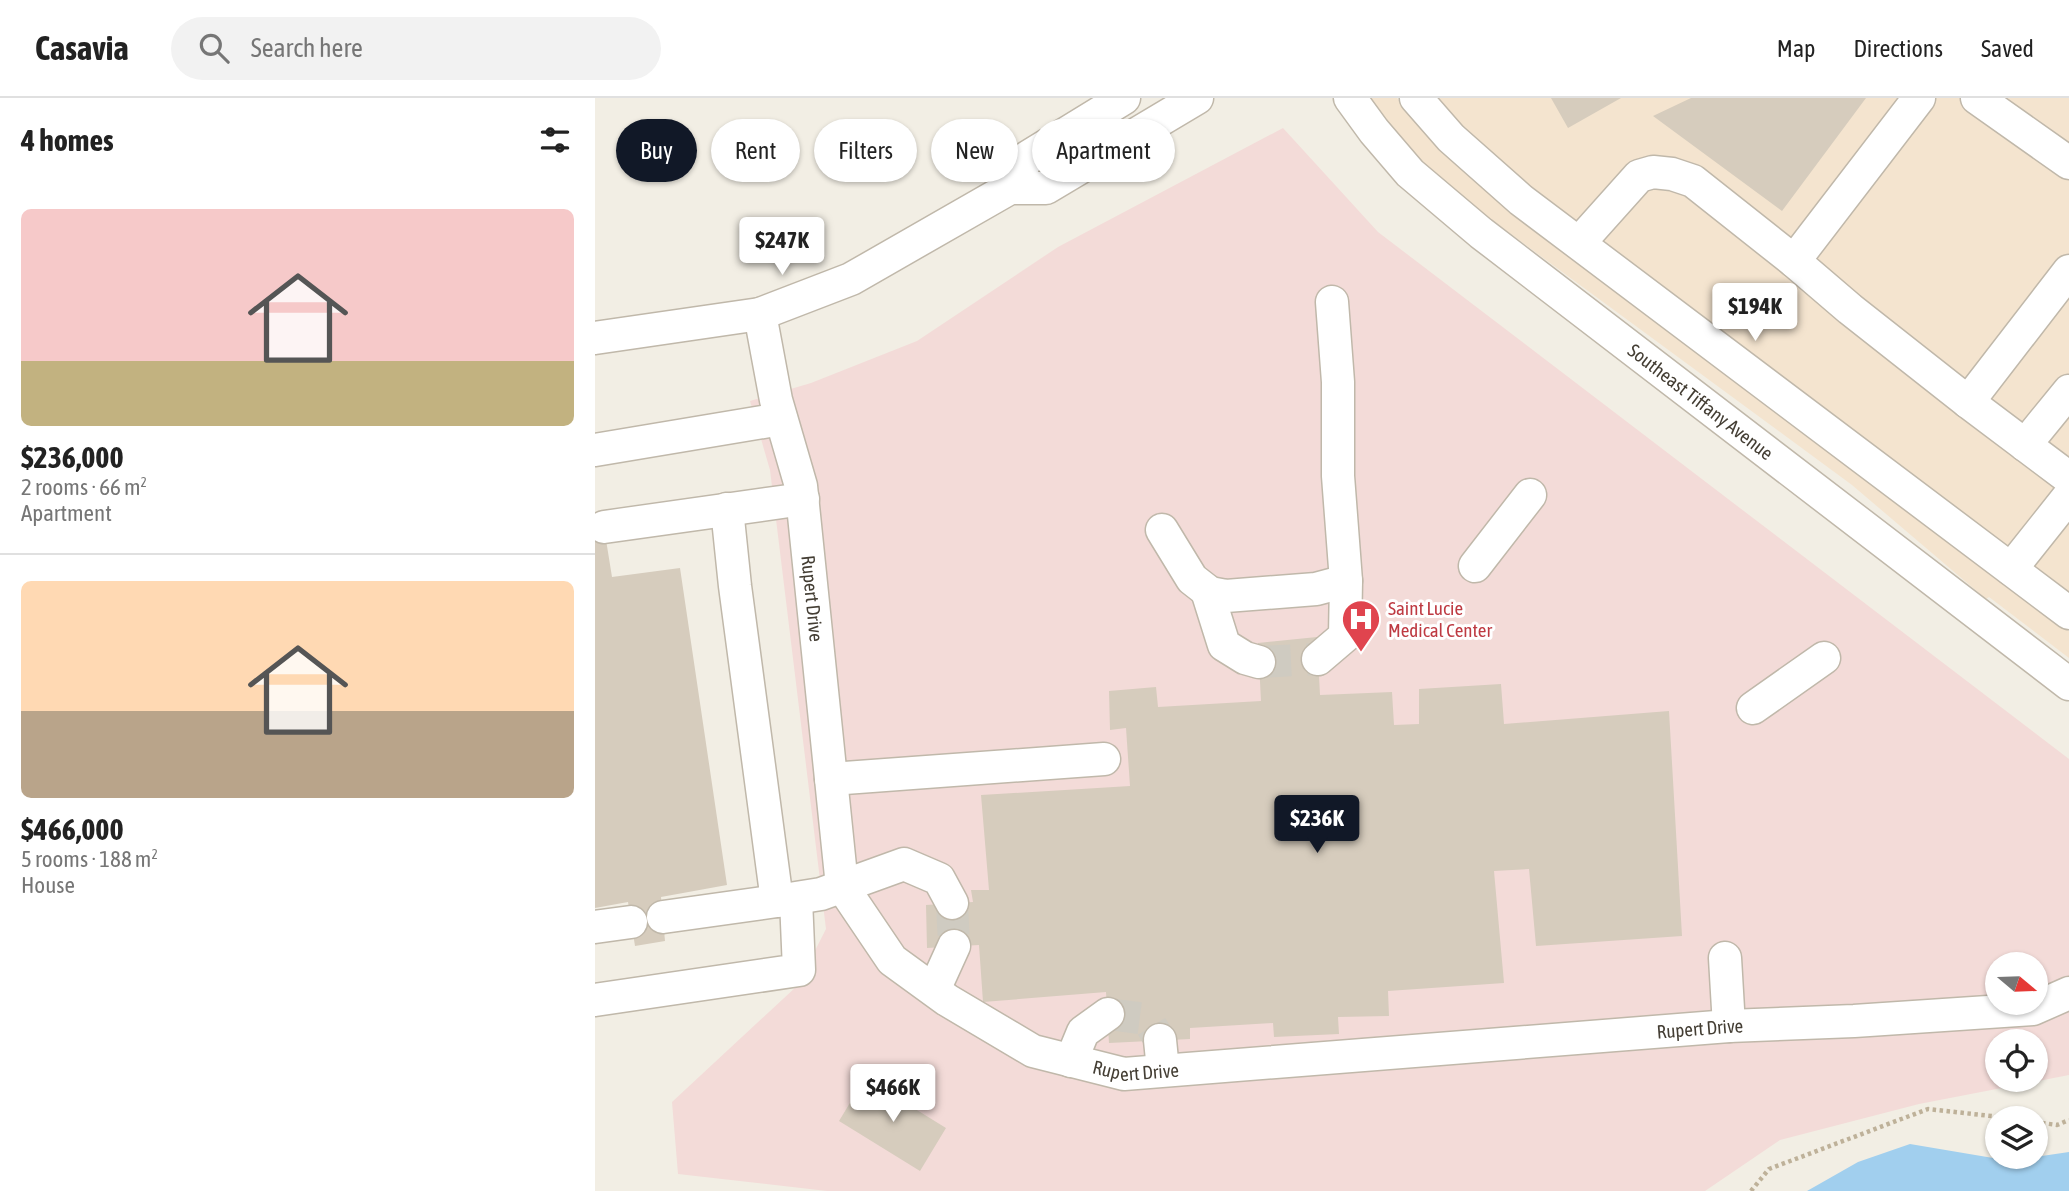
<!DOCTYPE html>
<meta charset="utf-8">
<style>
:root{--surface:#fff;--page:#f2f2f2;--text:#222;--muted:#767676;--line:#e0e0e0;--accent:#111827}
body{margin:0;font-family:"Asap Condensed",sans-serif;background:var(--page);color:var(--text);height:100vh;display:flex;flex-direction:column;font-size:26px;white-space:nowrap}
*{box-sizing:border-box;margin:0}
p{font-size:23px;color:var(--muted)}
.icon{flex:none;width:38px;height:38px;fill:none;stroke:currentColor;stroke-width:2;stroke-linecap:round;stroke-linejoin:round}
.map{position:relative;flex:1;overflow:hidden}
.sheet{display:flex;flex-direction:column;background:var(--surface);width:595px}
.sheet>*{flex:none}
.top-card{position:absolute;left:21px;top:21px;width:665px;height:63px;display:flex;gap:14px}
.needle{width:46px;rotate:109deg}
.controls{position:absolute;left:1390px;top:854px;display:grid;gap:14px}
.controls a{display:grid;place-items:center;width:63px;height:63px;border-radius:50%;background:var(--surface);box-shadow:0 2px 5px #0004;font-size:35px}
.price{position:absolute;translate:-50% -60px;padding:0 16px;border-radius:7px;background:#fff;color:#222;font-size:23px;line-height:46px;filter:drop-shadow(0 2px 4px #0008)}
.price::after{content:'';position:absolute;left:50%;top:42px;width:21px;height:16px;margin-left:-10px;background:inherit;clip-path:polygon(0 0,100% 0,50% 100%)}
.price.selected{background:var(--accent);color:#fff}
ul{padding:0;list-style:none}
li{display:grid;align-content:center;gap:14px;height:371px;padding:0 21px}
li+li{border-top:2px solid var(--line)}
li span{display:grid;place-items:center;height:217px;border-radius:10px;color:#555}
li>.icon{margin-inline-start:auto}
span .icon{width:126px;height:126px;fill:#fffc;stroke-width:1}
li b{font-size:30px}
h2{display:flex;justify-content:space-between;align-items:center;height:84px;padding:0 21px;font-size:30px}
.tag{padding:0 24px;border-radius:32px;background:var(--surface);box-shadow:0 2px 5px #0004;font-size:24px;line-height:63px}
.tag.selected{background:var(--accent);color:#fff}
header{display:flex;align-items:center;gap:42px;box-sizing:border-box;height:98px;padding:0 35px;background:var(--surface);border-bottom:2px solid var(--line)}
header strong{font-size:33px}
nav{display:flex;gap:38px;margin-inline-start:auto;font-size:24px}
.search{width:490px;height:63px;background:var(--page);display:flex;align-items:center;gap:18px;box-sizing:border-box;padding:0 24px;border-radius:38px;color:var(--muted);font-size:26px}
main{display:flex;flex:1;min-height:0}
.map>svg:first-child{display:block}
</style>
<header>
<strong>Casavia</strong>
<div class="search"><svg class="icon" aria-label="search" viewBox="0 0 24 24"><circle cx="10" cy="10" r="6"/><path d="M15 15l6 6"/></svg>Search here</div>
<nav><a>Map</a><a>Directions</a><a>Saved</a></nav>
</header>
<main>
<section class="sheet">
<h2>4 homes<svg class="icon" aria-label="filters" viewBox="0 0 24 24"><path d="M4 7h16M4 17h16"/><circle cx="9" cy="7" r="2"/><circle cx="15" cy="17" r="2"/></svg></h2>
<ul>
<li><span style="background:linear-gradient(#f6c9c9 70%,#c2b280 0)"><svg class="icon" aria-label="home" viewBox="0 0 24 24"><path d="M3 11l9-7 9 7M6 9v11h12V9"/></svg></span><div><b>$236,000</b><p>2 rooms · 66 m²</p><p>Apartment</p></div></li>
<li><span style="background:linear-gradient(#ffd9b3 60%,#b9a48a 0)"><svg class="icon" aria-label="home" viewBox="0 0 24 24"><path d="M3 11l9-7 9 7M6 9v11h12V9"/></svg></span><div><b>$466,000</b><p>5 rooms · 188 m²</p><p>House</p></div></li>
</ul>
</section>
<div class="map">
<svg width="1474" height="1093" viewBox="0 0 1474 1093">
<rect width="100%" height="100%" fill="#f2eee4"/>
<!-- commercial -->
<path fill="#f4e4cf" d="M773,0H802L847,50L1474,533V560L1394,499L1391,501L1257,387L853,90L826,66Z
M840,0H1474V498L935,91L867,31Z"/>
<!-- medical -->
<path fill="#f3dbd8" fill-rule="evenodd" d="M688,30L783,134L1474,661V977L1324,1006L1185,1042L1110,1093H232L83,1076L77,1004L202,888L231,831L175,372L155,303L216,285L322,243L463,149ZM1402,866H1440V905H1402ZM1402,943H1440V982H1402Z"/>
<!-- water -->
<path fill="#a1cfee" d="M1315,1046L1398,1060L1440,1059L1474,1054V1093H1212L1263,1064Z"/>
<!-- building -->
<path fill="#d6ccbd" d="M956,0H1026L973,30Z
M1096,0H1271L1187,113L1058,18Z
M7,417L17,479L85,470L132,787L66,799L70,843L40,848L33,804L0,810V418Z
M722,539L725,597L797,594L799,627L824,626V591L906,586L909,626L1074,613L1087,838L941,848L934,771L899,773L909,885L793,893L794,918L743,919L744,936L679,939L678,925L595,930V941L514,945L511,894L388,904L384,847L332,850L331,807L378,804L376,792H394L386,697L535,688L531,630L515,632L514,593L561,589L563,609L666,603L663,545Z
M270,980L351,1030L325,1073L244,1023Z"/>
<g fill="none" stroke-linecap="round" stroke-linejoin="round">
<!-- minor-tunnel -->
<path stroke="#cfcbc1" stroke-width="32" stroke-dasharray="32 16" stroke-linecap="butt" d="M664,564L723,561
M357,805L359,848
M513,916L552,921L565,942"/>
<!-- minor casing -->
<g stroke="#c0b8aa" stroke-width="35">
<g id="minor">
<path id="s1" d="M755,0L779,33L815,75L886,135L1474,586"/>
<path d="M821,0L856,40L926,102L1474,515"/>
<path d="M1382,0L1474,65"/>
<path d="M415,90L433,59L529,0"/>
<path d="M984,145L1044,78L1058,74L1077,76L1098,83L1199,163L1255,211L1373,304L1474,380"/>
<path d="M1199,163L1324,0"/>
<path id="s2" d="M165,216L181,302L206,388L247,788L297,862L352,902L438,953L529,976L1134,928L1259,923L1438,911L1474,895"/>
<path d="M0,240L165,216L256,181L415,90H451L602,0"/>
<path d="M1373,304L1474,173"/>
<path d="M1430,347L1474,293"/>
<path d="M0,352L186,321"/>
<path d="M9,429L208,401"/>
<path d="M567,432L597,481L615,495L631,498L721,491L751,483L743,378V284L737,204"/>
<path d="M880,468L935,397"/>
<path d="M1416,471L1474,398"/>
<path d="M612,493L629,547L650,560L664,564"/>
<path d="M723,561L750,538L751,483"/>
<path d="M1158,610L1229,560"/>
<path d="M236,681L509,661"/>
<path d="M182,803L226,796L309,766L344,781L357,805"/>
<path d="M68,819L182,803L140,488L132,411"/>
<path d="M0,829L36,824"/>
<path d="M1130,860L1134,928"/>
<path d="M339,892L359,848"/>
<path d="M0,902L204,872L201,801"/>
<path d="M565,942L568,972"/>
<path d="M476,963L488,934L513,916"/>
</g>
</g>
<!-- path -->
<path stroke="#beb199" stroke-width="4.5" stroke-dasharray="3.5 3.5" stroke-linecap="butt" d="M1440,1024L1462,1027L1474,1022
M1156,1093L1174,1071L1333,1011L1414,1020"/>
<!-- minor -->
<use href="#minor" stroke="#fff" stroke-width="32"/>
</g>
<!-- icons -->
<defs>
<g id="hospital-pin" transform="scale(2.0125)"><path d="M0 17L-7.5 6A9.5 9.5 0 1 1 7.5 6Z" fill="#e0444e" stroke="#fff"/><path d="M-5-5h3v3.5h4V-5h3V5h-3V1.5h-4V5h-3Z" fill="#fff"/></g>
</defs>
<g fill-rule="evenodd">
<use href="#hospital-pin" x="766" y="521"/>
</g>
<g text-anchor="middle" stroke-width="6" stroke-linejoin="round" paint-order="stroke">
<!-- street labels -->
<g font-size="19" fill="#443e34" stroke="#fff">
<text dy="7" stroke="none"><textPath href="#s1" startOffset="466">Southeast Tiffany Avenue</textPath></text>
<text dy="7" stroke="none"><textPath href="#s2" startOffset="290">Rupert Drive</textPath></text>
<text dy="7" stroke="none"><textPath href="#s2" startOffset="1508">Rupert Drive</textPath></text>
<text dy="7" stroke="none"><textPath href="#s2" startOffset="942">Rupert Drive</textPath></text>
</g>
<!-- health labels -->
<g font-size="19" fill="#be3a42" stroke="#fff" text-anchor="start">
<text x="793" y="517">Saint Lucie<tspan x="793" dy="22">Medical Center</tspan></text>
</g>
</g>
</svg>
<div class="controls">
<a><svg class="needle" viewBox="-14 -14 28 28"><path d="M0-13l5 13h-10z" fill="#e53935"/><path d="M0 13l5-13h-10z" fill="#767676"/></svg></a>
<a><svg class="icon" aria-label="locate" viewBox="0 0 24 24"><circle cx="12" cy="12" r="6"/><path d="M12 2v4M12 18v4M2 12h4M18 12h4"/></svg></a>
<a><svg class="icon" aria-label="layers" viewBox="0 0 24 24"><path d="M12 4l9 5-9 5-9-5zM3 14l9 5 9-5"/></svg></a>
</div>
<b class="price" style="left:187px;top:179px">$247K</b>
<b class="price" style="left:1160px;top:245px">$194K</b>
<b class="price selected" style="left:722px;top:757px">$236K</b>
<b class="price" style="left:298px;top:1026px">$466K</b>
<div class="top-card">
<a class="tag selected">Buy</a>
<a class="tag">Rent</a>
<a class="tag">Filters</a>
<a class="tag">New</a>
<a class="tag">Apartment</a>
</div>
</div>
</main>
